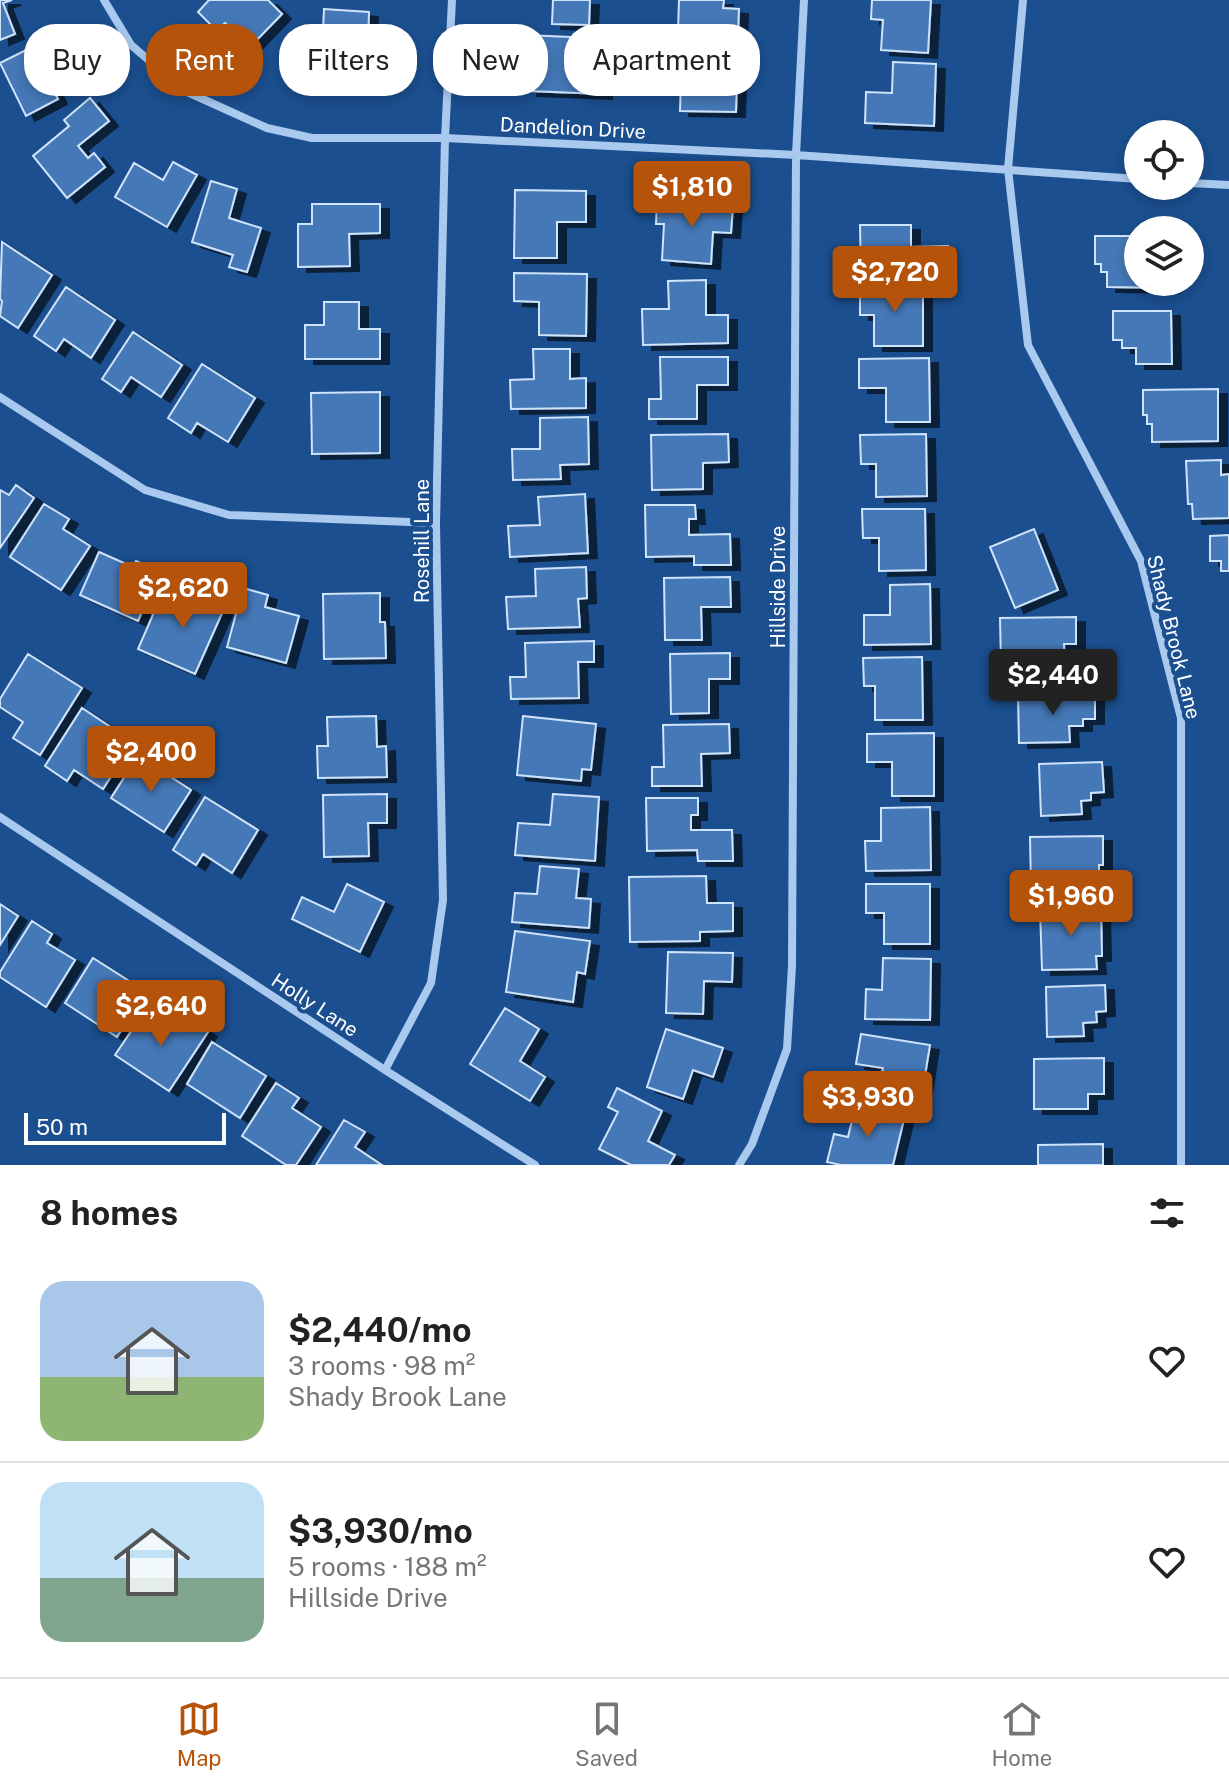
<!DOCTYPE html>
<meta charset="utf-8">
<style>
:root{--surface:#fff;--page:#f2f2f2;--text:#222;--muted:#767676;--line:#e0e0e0;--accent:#b45309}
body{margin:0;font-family:"Public Sans",sans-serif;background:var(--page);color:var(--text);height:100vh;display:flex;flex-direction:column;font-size:30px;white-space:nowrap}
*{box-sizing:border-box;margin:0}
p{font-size:26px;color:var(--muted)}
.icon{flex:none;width:44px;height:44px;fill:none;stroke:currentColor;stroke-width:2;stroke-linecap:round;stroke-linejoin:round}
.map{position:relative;height:1165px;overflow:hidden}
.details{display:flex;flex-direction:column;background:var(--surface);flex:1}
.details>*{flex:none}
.banner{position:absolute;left:24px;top:24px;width:800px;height:72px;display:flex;gap:16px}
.tools{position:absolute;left:1124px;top:120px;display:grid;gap:16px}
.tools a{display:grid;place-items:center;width:80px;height:80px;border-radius:50%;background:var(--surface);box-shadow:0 4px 12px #0003;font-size:40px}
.scale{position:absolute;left:24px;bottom:20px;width:202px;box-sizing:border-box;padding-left:8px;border:4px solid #fff;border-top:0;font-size:22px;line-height:28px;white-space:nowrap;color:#fff;-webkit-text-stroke:6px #1b4f8f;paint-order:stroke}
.price{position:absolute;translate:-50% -68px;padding:0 18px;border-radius:8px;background:var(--accent);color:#fff;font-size:26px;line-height:52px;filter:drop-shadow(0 2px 4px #0008)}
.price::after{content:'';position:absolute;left:50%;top:48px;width:24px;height:18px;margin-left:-12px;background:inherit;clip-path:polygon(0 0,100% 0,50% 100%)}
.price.selected{background:#222;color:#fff}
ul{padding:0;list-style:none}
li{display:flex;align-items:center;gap:24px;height:200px;padding:0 40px}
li+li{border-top:2px solid var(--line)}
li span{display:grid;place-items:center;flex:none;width:224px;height:160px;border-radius:24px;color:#555}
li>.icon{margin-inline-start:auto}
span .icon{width:96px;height:96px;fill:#fffc;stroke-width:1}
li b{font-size:34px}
h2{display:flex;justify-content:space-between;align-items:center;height:96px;padding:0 40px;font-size:34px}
.tag{padding:0 28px;border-radius:32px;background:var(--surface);box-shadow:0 4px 12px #0003;font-size:28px;line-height:72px}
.tag.selected{background:var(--accent);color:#fff}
.tab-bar{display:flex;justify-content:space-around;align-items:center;height:112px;border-top:2px solid var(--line);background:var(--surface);font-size:22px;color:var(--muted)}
.tab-bar a{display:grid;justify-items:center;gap:4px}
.tab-bar .selected{color:var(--accent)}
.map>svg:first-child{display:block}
</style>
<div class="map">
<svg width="1229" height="1165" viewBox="0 0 1229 1165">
<defs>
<filter id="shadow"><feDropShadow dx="9" dy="5" stdDeviation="0" flood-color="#0009"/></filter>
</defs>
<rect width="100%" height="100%" fill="#1b4f8f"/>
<!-- building -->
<path fill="#4478b7" stroke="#cfe3fa" stroke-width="2" filter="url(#shadow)" d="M0,0H12L3,3L15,34L0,40Z
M209,0H268L282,14L250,47L225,23L217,31L198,12Z
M553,0H590L589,25L552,24Z
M679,0H724L723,8L739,9L738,34L678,31Z
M872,0H931L928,53L881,50L883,20L871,19Z
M324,9L369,12L368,44L389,45L388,73L321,71Z
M525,35L570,37L569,63L604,64L603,94L528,91V76H523Z
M52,37L64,61L44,71L58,99L26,116L0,63Z
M682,50L738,52L736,112L680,111Z
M893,62L936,64L934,126L865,123L866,92L892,93Z
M90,98L109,121L78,146L88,158L94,153L105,167L67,198L33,156L69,126L64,120Z
M173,162L197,175L167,227L115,197L134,163L163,180Z
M211,181L237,189L229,218L261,228L247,272L229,267L233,255L192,242Z
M515,190L586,191V222H557V258H514Z
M657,200L733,206L731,233L713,232L711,264L662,260L664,224H656Z
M312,204H380V233L349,234L350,266L298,267V224H312Z
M860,225H911V247L948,246V276L861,278Z
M1095,236H1138V282H1171V288L1107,287V272H1101V264H1095Z
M2,242L52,275L18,328L0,316L2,301L0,299Z
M514,273L587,274L586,336L539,335V302L514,301Z
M706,280V315H728V343L643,345L642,309H669L668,281Z
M860,286H923V346H874V315H860Z
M66,287L115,320L91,358L64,339L56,351L34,336Z
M324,302H359V329H380V359H305V325H324Z
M1113,311H1171L1172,364H1136V348H1122V340H1113Z
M133,332L182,365L161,397L131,377L121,392L102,379Z
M533,349H570V379L586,378V408L511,409L510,380L534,379Z
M660,357H728V385H697V419H649V399H661Z
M929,358L930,422H886V388H859V359Z
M202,364L255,398L228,442L197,423L191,433L168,418Z
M1218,389V441L1152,442V424H1147V415H1143V390Z
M380,392V453L312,454L311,393Z
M588,417L589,464L560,465L561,479L513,480L512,449H540V418Z
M728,434L729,462L703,463V489L652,490L651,435Z
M926,434L927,496L876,497V464H861L860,435Z
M1221,460V475L1229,474V518L1193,519L1192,504H1188L1186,461Z
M16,485L34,498L0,548V490L9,495Z
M585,494L588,553L510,557L508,526L540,525L538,497Z
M44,504L69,519L63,529L90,546L61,590L10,557Z
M645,505H695L696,519H689V535L730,534L731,565H694V556L646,557Z
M862,509H925L926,570L879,571V538H863Z
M1034,529L1058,590L1015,608L990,547Z
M1229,535V571H1221V561H1210V536Z
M99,552L133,567L136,561L160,571L138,621L80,595Z
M586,567L587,598L578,599L580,627L508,629L506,597L536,596L535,569Z
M730,577L731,607H701L702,640H665L664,578Z
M930,584L931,644L864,645V615H890V585Z
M243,588L268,595L265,607L299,616L286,663L227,647Z
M200,590L227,602L195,674L138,649L162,594L193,607Z
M380,593V622H385L386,658L324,659L323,594Z
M1076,617V644H1064L1065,671H1018V663H1001L1000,618Z
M594,641V662H578L579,698L511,699L510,677H526L525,643Z
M730,653V679H709V713L671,714L670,654Z
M28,654L82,688L40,755L13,738L23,722L0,707V699Z
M922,657L923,720H875V686H864L863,658Z
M1095,694V719H1083V726H1069L1070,742L1019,743L1018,696Z
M82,708L133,742L103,789L74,770L67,781L45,766Z
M376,716L377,747L386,746L387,777L318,778L317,746H328L327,717Z
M523,716L596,724L591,770L582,769L581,781L517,775Z
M729,724L730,753L701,754L702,786H652V767H664L663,725Z
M934,733V796H892V762H867V734Z
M138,756L191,790L164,832L111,798Z
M1102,762L1104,792L1091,793V800L1081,801L1082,814L1041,816L1039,764Z
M387,794V823H368L369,856L324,857L323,795Z
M553,794L599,797L595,861L515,855L518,823L550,825Z
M205,797L258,830L232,873L203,854L196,865L173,850Z
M646,798H698V815H691V830H732L733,861H698L697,850L647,851Z
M930,807L931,870L866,871L865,841H881V808Z
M1103,836V865H1099V874H1094L1095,888L1031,889L1030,837Z
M540,866L579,869L576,898L591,899L589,928L512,922L515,893L537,894Z
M706,876L707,903H733V931L700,932V941L630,942L629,877Z
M347,884L384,902L360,952L292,919L302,897L334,912Z
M866,884H930V944H884V913H866Z
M0,904L18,916L0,945Z
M1101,907L1102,956H1096L1097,969L1042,970L1040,909Z
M32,921L52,934L47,943L75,960L46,1007L0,977V972Z
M515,931L590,941L585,974L577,972L573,1002L506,992Z
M668,952L733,953L732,982L704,981L703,1014L666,1013Z
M93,958L145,991L117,1037L65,1003Z
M883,958L931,959L930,1020L865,1019L866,989L882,990Z
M1105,985L1106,1011L1096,1012L1097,1022L1083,1023L1084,1036L1047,1037L1046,987Z
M505,1008L539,1029L520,1061L545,1077L530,1101L470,1064Z
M145,1011L174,1029L183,1015L208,1032L169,1091L115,1055Z
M666,1029L723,1048L713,1077L693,1070L683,1099L647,1087Z
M861,1034L930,1045L920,1106L877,1099L883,1068L856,1064Z
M212,1042L266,1076L240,1118L187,1084Z
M1104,1058V1094H1088V1109H1034V1059Z
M276,1083L299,1098L292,1108L321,1127L296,1165H286L242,1136Z
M617,1088L662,1111L648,1141L675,1155L669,1165H631L599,1149L618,1112L608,1107Z
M856,1104L905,1115L893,1165H841L827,1162L834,1134L848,1137Z
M344,1120L365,1132L355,1147L382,1165H316Z
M1103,1144V1165H1038V1145Z"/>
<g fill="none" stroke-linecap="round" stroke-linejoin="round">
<!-- street -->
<path stroke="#a9c9ee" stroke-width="8" d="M104,0L131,45L185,91L267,128L312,138H445L796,155L1138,179
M1023,0L1008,169L1028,345L1141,561L1181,718V1165
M1190,183L1229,185
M0,397L145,490L229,515L436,523
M0,817L385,1070L535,1165
M385,1070L431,983L443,900L436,523L445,138L452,0
M739,1165L752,1144L787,1049L792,966L796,155L804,0"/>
</g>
<g text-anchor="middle" stroke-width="8" stroke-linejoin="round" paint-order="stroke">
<!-- street labels -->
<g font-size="20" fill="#fff" stroke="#1b4f8f">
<text transform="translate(573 128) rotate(3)" y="7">Dandelion Drive</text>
<text transform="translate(422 541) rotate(-90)" y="7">Rosehill Lane</text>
<text transform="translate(778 587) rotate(-90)" y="7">Hillside Drive</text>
<text transform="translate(1174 637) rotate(76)" y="7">Shady Brook Lane</text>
<text transform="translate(315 1005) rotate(33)" y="7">Holly Lane</text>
</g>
</g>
</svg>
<div class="tools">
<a><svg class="icon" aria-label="locate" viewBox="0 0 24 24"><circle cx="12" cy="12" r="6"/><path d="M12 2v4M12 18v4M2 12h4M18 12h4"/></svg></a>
<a><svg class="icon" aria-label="layers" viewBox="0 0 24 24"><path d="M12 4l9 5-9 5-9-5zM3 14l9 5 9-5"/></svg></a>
</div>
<div class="scale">50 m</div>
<b class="price" style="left:692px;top:229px">$1,810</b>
<b class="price" style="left:895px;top:314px">$2,720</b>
<b class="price" style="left:183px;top:630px">$2,620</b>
<b class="price selected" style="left:1053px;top:717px">$2,440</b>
<b class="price" style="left:151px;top:794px">$2,400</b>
<b class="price" style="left:1071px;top:938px">$1,960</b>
<b class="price" style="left:161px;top:1048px">$2,640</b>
<b class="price" style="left:868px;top:1139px">$3,930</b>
<div class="banner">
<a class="tag">Buy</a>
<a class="tag selected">Rent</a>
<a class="tag">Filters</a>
<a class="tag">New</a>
<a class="tag">Apartment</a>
</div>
</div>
<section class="details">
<h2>8 homes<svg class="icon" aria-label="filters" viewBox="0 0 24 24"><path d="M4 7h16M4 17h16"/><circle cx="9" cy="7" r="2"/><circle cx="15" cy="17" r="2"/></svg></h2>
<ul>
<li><span style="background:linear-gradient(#a9c7e8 60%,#8fb573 0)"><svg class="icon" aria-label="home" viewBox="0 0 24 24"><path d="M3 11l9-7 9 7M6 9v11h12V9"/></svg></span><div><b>$2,440/mo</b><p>3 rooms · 98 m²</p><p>Shady Brook Lane</p></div><svg class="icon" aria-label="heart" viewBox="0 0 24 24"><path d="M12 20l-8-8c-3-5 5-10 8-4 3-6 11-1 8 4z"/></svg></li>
<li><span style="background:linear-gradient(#bfe0f5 60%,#7fa58c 0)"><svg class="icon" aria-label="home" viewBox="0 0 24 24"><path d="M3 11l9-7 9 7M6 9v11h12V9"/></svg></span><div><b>$3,930/mo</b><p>5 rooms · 188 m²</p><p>Hillside Drive</p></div><svg class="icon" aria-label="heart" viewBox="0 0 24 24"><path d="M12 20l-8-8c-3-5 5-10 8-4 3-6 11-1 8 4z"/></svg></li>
</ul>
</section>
<nav class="tab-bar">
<a class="selected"><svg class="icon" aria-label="map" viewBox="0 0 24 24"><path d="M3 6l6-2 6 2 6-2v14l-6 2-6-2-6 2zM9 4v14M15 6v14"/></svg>Map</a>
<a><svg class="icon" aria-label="saved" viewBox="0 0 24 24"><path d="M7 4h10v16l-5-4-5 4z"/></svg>Saved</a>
<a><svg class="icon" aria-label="home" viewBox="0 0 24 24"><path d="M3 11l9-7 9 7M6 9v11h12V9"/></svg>Home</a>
</nav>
